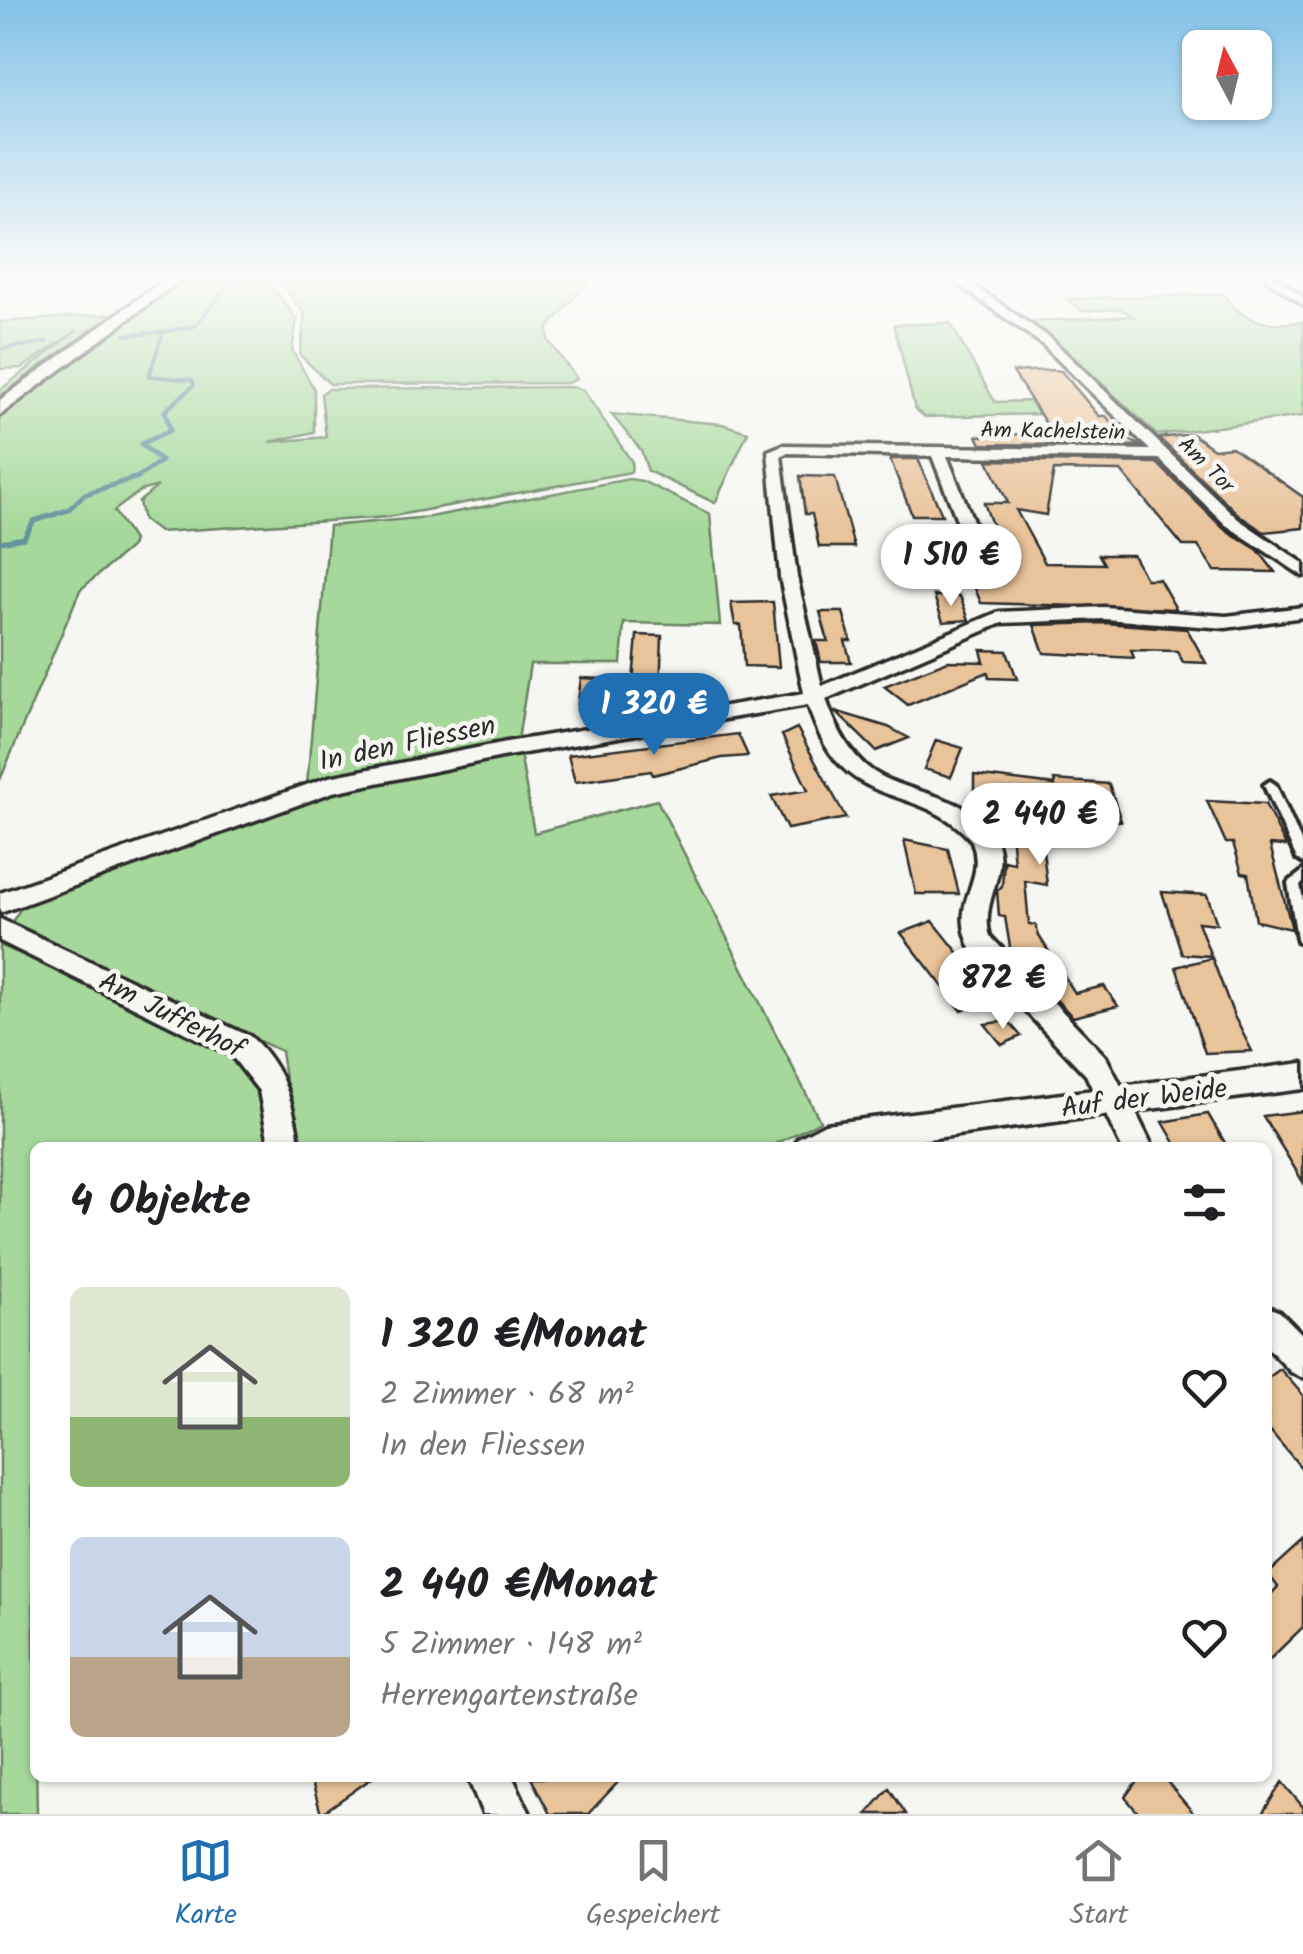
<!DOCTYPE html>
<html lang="de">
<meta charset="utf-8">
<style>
:root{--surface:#fff;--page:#f6f6f6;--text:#202124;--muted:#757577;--line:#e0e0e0;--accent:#1f6fb2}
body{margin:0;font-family:Kalam,sans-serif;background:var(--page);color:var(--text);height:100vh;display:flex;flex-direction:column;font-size:38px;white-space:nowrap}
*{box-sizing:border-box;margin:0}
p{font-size:32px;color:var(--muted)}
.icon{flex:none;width:55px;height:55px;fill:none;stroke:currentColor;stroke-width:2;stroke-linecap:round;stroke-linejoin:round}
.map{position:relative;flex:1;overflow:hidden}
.drawer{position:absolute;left:30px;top:1142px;width:1242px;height:640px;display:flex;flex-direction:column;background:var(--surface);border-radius:15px;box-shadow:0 2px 8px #0004}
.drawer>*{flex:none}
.needle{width:65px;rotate:353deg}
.controls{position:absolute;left:1182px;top:30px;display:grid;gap:20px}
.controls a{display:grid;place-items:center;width:90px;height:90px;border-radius:15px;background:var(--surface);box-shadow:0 2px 8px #0004;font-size:50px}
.price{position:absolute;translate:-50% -85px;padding:0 22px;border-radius:35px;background:#fff;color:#222;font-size:32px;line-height:65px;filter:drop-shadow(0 2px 5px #0008)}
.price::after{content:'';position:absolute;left:50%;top:60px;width:30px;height:22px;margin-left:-15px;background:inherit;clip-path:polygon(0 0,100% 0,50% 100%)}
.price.selected{background:var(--accent);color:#fff}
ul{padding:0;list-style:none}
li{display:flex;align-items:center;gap:30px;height:250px;padding:0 40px}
li span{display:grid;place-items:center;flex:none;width:280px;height:200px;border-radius:15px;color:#555}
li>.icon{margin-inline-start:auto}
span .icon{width:120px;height:120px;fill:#fffc;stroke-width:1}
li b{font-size:42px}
h2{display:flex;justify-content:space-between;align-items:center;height:120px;padding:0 40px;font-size:42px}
.dock{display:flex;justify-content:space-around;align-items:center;height:140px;border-top:2px solid var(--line);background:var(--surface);font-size:28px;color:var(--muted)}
.dock a{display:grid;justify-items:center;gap:5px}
.dock .selected{color:var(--accent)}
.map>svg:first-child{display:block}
</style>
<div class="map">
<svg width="1303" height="1814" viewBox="0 0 1303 1814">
<rect width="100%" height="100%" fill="#f6f6f2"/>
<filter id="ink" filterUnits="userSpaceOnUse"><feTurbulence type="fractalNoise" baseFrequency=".01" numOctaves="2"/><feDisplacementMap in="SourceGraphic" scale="20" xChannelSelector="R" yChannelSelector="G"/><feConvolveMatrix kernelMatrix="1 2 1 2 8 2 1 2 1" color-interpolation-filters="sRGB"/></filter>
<g filter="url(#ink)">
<!-- green -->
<path fill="#a5d89a" stroke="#688262" stroke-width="2.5" d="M181,279H266L297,320L292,350L314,389V432L270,442L326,437L321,394L328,389L574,387L583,390L632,462L631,472L388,517L159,532L143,520L139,502L158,486L140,491L114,511L133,540L131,547L80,590L0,780V414L61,364Z
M278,279H590L548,328V340L577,379L568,383L330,384L300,355L305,315Z
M1223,294C1243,324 1269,326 1303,322V416L1157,435L1064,348L1025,322L1132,316L1121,309L1082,311L1068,299Z
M113,314L0,396V390L78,330L22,368L0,369V322Z
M950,323L995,402L1030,401L1039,414L925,417L915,409L894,325Z
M611,414L722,424L748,432L715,503L648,471L641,450Z
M629,479L642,481L710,514L720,625L624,623L621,664H530L518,740L332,775L307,785L329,526L430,517Z
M520,753L534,833L657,800L820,1121L770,1147H295L281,1051L10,925L24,903L336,789Z
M0,945C56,971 211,1028 246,1069C264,1090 270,1121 272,1147L35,1148L32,1545L37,1814H0Z"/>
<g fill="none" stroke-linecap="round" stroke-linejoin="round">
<!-- stream-far1 -->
<path stroke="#63929c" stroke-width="4" d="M125,335L163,332
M0,349L47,342
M166,410L194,385L192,380L149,376L163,332L195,326L233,279"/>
<!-- stream -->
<path stroke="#63929c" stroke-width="5" d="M0,542L24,538L34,521L68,510L85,494L138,477L161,461L141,444L170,430L165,411L169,407"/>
</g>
<!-- building -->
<path fill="#e9c39a" stroke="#2b2b2b" stroke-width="2.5" d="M1052,370L1061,371L1099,416H1106L1124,437L1141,446L981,444L977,436L1046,433L1041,427H1048L1013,372Z
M1192,434L1214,449L1232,447L1303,497V528L1264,532L1240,516L1159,438Z
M890,459H918L942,515H912Z
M988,460L1157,463L1223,528L1258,550L1275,572L1215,571L1198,546H1183L1121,471L1054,470L1046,515L1016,510L1045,563L1104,564L1099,555H1133L1146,579H1159L1176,609L981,603L962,557H1004L984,503H1008Z
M800,476L835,477L854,547H819L812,514H805Z
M934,596H960L969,620L943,622Z
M773,602L779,667L744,666L741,625H735L731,603Z
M820,612H843L851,641H845L851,662H821L816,641H828Z
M1104,623L1187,629L1206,663L1183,662L1177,651L1131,650L1134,658L1044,653L1034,625Z
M637,635L662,636L660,694L632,693Z
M981,650L1007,651L1017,679L989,678L988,672L908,705L884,686L948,661L984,662Z
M581,678L603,679L600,710H577Z
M835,711L888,727L909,738L876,751Z
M797,728L846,818L787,829L771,796L808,790L782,735Z
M738,734L748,756L722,758L653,775L651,771L575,782L568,755Z
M936,740L963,748L951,777L924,769Z
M974,775L1055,785L1054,780L1109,784L1121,821L1039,816L1047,885L1025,881L1029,924L1036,925L1039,936L1075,993L1104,986L1118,1006L1073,1017L1011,953L1005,917L999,916L997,891L1002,886L1004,861L1014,863L1010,822L984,818L974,810Z
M1207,801L1265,804L1286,846L1270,845L1292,929L1256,921L1248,874L1242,873L1233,843H1226Z
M904,840L948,849L959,894H916Z
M1162,892L1207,895L1217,924L1198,922L1211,956L1182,954Z
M933,921L965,961L951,964L982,1003L962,1011L901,933Z
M1212,958L1234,1016L1252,1051L1205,1053L1176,967Z
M1008,1021L1021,1036L1002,1045L985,1024Z
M1303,1111V1182L1263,1116Z
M1208,1114L1228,1148H1178L1163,1122Z
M1280,1369L1303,1395V1470L1268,1428V1378Z
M1303,1542V1627L1268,1661V1597L1278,1587L1268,1574Z
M311,1778H372L321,1814Z
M531,1778H622L588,1814H550Z
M1139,1778H1164L1194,1814H1139L1125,1797Z
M1282,1782L1303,1807V1814H1262Z
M889,1788L906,1814H867Z"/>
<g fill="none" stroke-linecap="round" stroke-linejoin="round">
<!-- lane casing -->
<g stroke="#2b2b2b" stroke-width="8">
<path id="lane" d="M1270,781L1276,785L1303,846V863L1297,859L1264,785Z
M1303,871V883L1300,885L1303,900V943L1298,942L1297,938L1288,883Z"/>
</g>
<!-- street casing -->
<g stroke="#2b2b2b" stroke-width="7">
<path id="street" d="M951,279H964L1050,338L1238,519L1303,563V576L1226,525L1159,459L947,456L982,543L974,548L966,543L932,456L786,453L781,456L797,577L822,686L999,612L1104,607L1226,616L1303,607V617L1226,628L1104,619L1002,623L826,699C835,725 848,753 871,770C909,797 971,792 995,839C1011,871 979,903 990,936L1106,1057L1121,1086L1303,1063V1089L1135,1111L1153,1148H1122L1106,1115L861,1148H794L798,1138L825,1124L1093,1090L1086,1075L978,961C941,901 989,888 972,841C915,776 844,820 808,705L507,756L333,792L0,913V893L329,777L507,742L804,693L780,577L768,451L783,445L1150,450L1042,344Z
M1266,279H1279L1303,297V305Z
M0,919L251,1037C284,1067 294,1105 300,1148H270L259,1091L231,1055L0,941Z
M1268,1307L1280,1312L1303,1335V1378L1291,1372L1268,1348Z
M468,1778H513L530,1814H483Z"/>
</g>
<!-- secondary casing -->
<g stroke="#2b2b2b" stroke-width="7">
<path id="secondary" d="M165,279H182L0,415V400Z"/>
</g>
<!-- lane -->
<use href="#lane" fill="#f6f6f2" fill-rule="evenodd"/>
<!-- street -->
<use href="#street" fill="#f6f6f2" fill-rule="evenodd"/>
<!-- secondary -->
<use href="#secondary" fill="#f6f6f2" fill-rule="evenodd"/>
</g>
</g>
<!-- sky -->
<linearGradient id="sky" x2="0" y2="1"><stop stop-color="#82c2e8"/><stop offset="0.52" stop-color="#fbfbf9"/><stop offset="1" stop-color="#fbfbf9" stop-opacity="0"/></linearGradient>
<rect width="1303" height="533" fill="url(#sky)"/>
<g text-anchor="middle" stroke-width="9" stroke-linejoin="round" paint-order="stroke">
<!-- far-street labels -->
<g font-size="22" fill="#2b2b2b" stroke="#f6f6f2">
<text transform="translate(1053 430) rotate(1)" y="8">Am Kachelstein</text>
<text transform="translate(1207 464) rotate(45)" y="8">Am Tor</text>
</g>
<!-- street labels -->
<g font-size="28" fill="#2b2b2b" stroke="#f6f6f2">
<text transform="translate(407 742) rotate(-12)" y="10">In den Fliessen</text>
<text transform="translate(172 1014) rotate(27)" y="10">Am Jufferhof</text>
<text transform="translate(1144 1097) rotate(-7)" y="10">Auf der Weide</text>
</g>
</g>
</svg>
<div class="controls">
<a><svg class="needle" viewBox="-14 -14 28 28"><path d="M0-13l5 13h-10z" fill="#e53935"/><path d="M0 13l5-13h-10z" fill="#757577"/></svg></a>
</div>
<b class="price" style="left:951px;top:609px">1 510 €</b>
<b class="price selected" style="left:654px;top:758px">1 320 €</b>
<b class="price" style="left:1040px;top:868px">2 440 €</b>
<b class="price" style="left:1003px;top:1032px">872 €</b>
<section class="drawer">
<h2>4 Objekte<svg class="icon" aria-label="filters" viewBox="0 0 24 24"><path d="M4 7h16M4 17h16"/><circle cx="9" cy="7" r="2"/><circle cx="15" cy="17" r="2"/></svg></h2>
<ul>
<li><span style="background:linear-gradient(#dfe7d0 65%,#8fb573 0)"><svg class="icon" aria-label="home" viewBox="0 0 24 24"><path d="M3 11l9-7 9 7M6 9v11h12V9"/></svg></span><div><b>1 320 €/Monat</b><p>2 Zimmer · 68 m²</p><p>In den Fliessen</p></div><svg class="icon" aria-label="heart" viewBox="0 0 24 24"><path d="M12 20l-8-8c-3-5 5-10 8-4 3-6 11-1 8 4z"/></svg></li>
<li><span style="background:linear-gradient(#c9d6e8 60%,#b9a48a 0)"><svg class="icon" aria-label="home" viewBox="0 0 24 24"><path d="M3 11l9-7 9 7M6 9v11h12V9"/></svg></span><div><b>2 440 €/Monat</b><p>5 Zimmer · 148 m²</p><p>Herrengartenstraße</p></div><svg class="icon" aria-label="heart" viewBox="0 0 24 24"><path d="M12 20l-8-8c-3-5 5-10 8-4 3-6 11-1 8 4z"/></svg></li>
</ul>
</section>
</div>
<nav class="dock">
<a class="selected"><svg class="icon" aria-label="map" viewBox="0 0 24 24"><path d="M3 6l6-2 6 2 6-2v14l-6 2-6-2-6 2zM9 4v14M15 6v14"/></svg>Karte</a>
<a><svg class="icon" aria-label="saved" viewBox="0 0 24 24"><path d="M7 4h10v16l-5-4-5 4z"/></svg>Gespeichert</a>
<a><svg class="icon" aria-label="home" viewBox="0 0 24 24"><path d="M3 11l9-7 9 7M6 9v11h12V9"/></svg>Start</a>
</nav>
